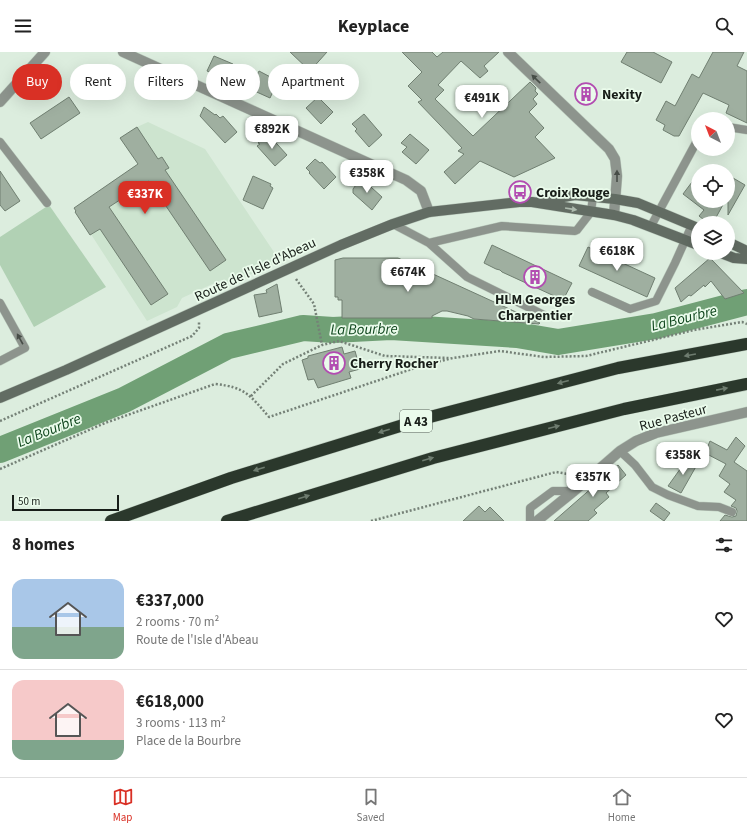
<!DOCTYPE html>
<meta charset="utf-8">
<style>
:root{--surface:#fff;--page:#f6f6f6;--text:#222;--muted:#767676;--line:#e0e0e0;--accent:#d93025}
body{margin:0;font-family:"Source Sans 3",sans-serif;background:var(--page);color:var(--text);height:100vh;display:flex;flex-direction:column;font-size:15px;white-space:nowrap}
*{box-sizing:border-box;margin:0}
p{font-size:13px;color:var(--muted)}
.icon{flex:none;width:22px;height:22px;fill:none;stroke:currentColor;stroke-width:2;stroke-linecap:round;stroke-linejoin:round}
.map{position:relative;height:469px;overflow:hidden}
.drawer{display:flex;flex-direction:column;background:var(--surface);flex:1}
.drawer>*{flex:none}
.top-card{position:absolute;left:12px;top:12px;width:400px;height:36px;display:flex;gap:8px}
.needle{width:26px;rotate:318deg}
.tools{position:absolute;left:691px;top:60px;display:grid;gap:8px}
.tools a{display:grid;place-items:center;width:44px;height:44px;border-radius:50%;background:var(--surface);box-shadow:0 4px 16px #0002;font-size:20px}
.scale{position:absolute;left:12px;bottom:10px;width:107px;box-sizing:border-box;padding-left:4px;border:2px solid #181e19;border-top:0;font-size:11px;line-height:14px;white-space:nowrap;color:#181e19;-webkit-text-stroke:3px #eafbeb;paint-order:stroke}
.price{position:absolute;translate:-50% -34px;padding:0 9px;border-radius:8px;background:#fff;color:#222;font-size:13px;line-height:26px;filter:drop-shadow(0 1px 2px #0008)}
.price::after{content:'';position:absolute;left:50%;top:24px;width:12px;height:9px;margin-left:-6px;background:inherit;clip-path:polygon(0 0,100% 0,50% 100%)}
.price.selected{background:var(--accent);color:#fff}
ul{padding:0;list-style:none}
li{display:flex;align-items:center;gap:12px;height:100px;padding:0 12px}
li+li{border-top:1px solid var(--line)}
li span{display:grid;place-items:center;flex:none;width:112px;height:80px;border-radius:12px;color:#555}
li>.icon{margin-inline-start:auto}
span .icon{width:48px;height:48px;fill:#fffc;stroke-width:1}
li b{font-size:17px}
h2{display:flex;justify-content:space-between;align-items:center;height:48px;padding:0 12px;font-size:17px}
.tag{padding:0 14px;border-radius:18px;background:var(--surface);box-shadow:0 4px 16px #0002;font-size:14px;line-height:36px}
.tag.selected{background:var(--accent);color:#fff}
header{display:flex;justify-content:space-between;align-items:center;height:52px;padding:0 12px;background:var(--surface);font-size:18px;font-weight:700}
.tab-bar{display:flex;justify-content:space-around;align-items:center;height:56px;border-top:1px solid var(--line);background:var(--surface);font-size:11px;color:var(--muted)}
.tab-bar a{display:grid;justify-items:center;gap:2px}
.tab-bar .selected{color:var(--accent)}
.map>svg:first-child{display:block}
</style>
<header><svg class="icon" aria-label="menu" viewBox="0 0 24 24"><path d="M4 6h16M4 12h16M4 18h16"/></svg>Keyplace<svg class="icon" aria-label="search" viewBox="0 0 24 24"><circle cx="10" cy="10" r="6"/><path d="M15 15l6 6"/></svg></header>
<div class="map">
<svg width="747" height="469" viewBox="0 0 747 469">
<rect width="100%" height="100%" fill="#dcedde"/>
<!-- built -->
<path fill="#cde4cf" d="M148,70L205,97L280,209L229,232L221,228L182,246L177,255L147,269L74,156L138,112L120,86L137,75Z"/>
<!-- green -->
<path fill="#b1d1b4" d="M49,153L106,235L34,275L0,213V185Z"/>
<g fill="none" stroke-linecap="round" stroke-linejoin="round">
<!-- river -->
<path stroke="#70a075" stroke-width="26" d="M0,398L124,348L228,294L303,276L333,278L391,275L517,283L558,290L656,274L747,250"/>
</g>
<!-- building -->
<path fill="#9fafa0" stroke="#707f71" d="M290,0H327L310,19Z
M402,0H432L437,5L443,0H499L484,14L488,19L480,26L461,9L438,33L444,38L435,47L473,84L530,30L536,36L535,39L538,42L533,47L537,52L529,60L544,76L535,85L555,106L514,125L480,109L455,132L444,120L464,102L458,99L462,96L418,50L422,48L408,34L422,20Z
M627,0H653L672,10L661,31L621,10Z
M713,0H744L737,14L747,19V71L726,61L729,53L703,41L679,84H674L663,78L665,73L656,68L666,49L675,54L692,22L699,26Z
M214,4L233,12L226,27L207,19Z
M259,19L278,29L270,46L250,37Z
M69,45L80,61L41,87L30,71Z
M318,45L333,60L321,72L306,56Z
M204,55L215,63L216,62L220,66L223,64L237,80L225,91L200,64Z
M364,62L382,83L369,95L355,79L357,77L352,72Z
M137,75L158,107L162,105L169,116L165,118L226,208L210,219L149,129L109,155L168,242L151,253L100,177L90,183L75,160L76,159L74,156L138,112L120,86Z
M268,82L287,103L275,114L257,94L260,92L258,91Z
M410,82L429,98L416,112L402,100L407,95L401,91Z
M315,107L320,111L322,110L336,125L324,137L309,121L310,120L306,116Z
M0,119L20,149L5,159L0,153Z
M698,122V149H725L713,171H708L699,164L704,158L683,142Z
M728,123L745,133L728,163Z
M253,124L271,132L270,134L273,136L263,157L243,148Z
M361,126L382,145L372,158L353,141V137Z
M492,193L572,231L563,248L502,220L500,218L496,217L484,211Z
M588,195L655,226L647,245L579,214Z
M343,206H398L540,271L539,272L474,267L468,264L447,259H442L432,264V266H342V248H338V245H335V208Z
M710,206L744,241L725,247L711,229L705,235L704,233L691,244L689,243L681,250L675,236Z
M277,232L282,260L259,265L254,243L267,241L266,238Z
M342,295L344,302L355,299L360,317L349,320L351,326L318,336L314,327L308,328L302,308L308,306V304Z
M736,385L745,394L734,410L747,419V469H720L725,463L732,465L736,464L737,459L736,456L731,454L736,448L724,440L730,432L719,424L726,412L705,401L710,389L727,398Z
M688,406L698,411L681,441L668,434Z
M618,413L626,423L606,441L609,445L594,458L597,461L588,469H554Z
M656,451L670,461L664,469L650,459Z
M479,454L485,460L490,455L504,469H463Z"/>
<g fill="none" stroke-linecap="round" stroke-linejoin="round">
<!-- lane casing -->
<g stroke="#b9c8bb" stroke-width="9">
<path id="lane" d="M728,75L747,78
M0,90L47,151
M393,172L429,191L502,174L575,179L577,178L591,160L593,144
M651,174L698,87
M429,191L467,225L544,263
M592,240L630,257L656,249L675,211L692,173
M0,251L25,296L0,309
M620,399L635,413L652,435L668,443L698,454L719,455L732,460
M530,469V456L553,439H574"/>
</g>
<!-- street casing -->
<g stroke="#b9c8bb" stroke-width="11">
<path id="street" d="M123,0L406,128L421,139L429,160
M508,0L609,97L615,107L617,124L614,163
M0,50L45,0
M537,469L574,439L620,399L636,389L656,381L747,360"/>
</g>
<!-- secondary casing -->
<g stroke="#b9c8bb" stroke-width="11">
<path id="secondary" d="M540,149L575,143L615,147L638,151L698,176
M728,190L747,199
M721,201L734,206L747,207
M0,346L66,318L341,193L393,172L429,160L519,150H532L614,163L633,168L698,193"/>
</g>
<!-- highway casing -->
<g stroke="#b9c8bb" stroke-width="13">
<path id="highway" d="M111,469L231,426L426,366L618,316L747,292
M227,469L433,406L624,357L747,332"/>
</g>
<!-- path -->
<path stroke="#758177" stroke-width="2.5" stroke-dasharray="2 2" stroke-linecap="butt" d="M296,227L314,252L322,293
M251,344L283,312L322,293L339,289L385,304L449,306
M0,369L192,284L199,276V270
M0,417L105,371L215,332C245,335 250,343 269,365L424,313L453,306L500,299L544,305L586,304L694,278L742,270L747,272
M371,469L556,420L574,423"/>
<!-- lane -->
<use href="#lane" stroke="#8d948d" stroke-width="8"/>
<!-- street -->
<use href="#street" stroke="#8d948d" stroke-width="10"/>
<!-- secondary -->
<use href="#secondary" stroke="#626c63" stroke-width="10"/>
<!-- highway -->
<use href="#highway" stroke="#2b382c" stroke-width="12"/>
</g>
<!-- one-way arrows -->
<defs><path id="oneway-solid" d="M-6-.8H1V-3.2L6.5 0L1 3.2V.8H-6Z"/></defs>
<g fill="#474d47">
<use href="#oneway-solid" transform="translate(536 27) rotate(-136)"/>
<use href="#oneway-solid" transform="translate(617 124) rotate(-90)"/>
<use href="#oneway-solid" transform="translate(20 287) rotate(-119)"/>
</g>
<use fill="#adbbae" href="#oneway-solid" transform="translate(571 157) rotate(9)"/>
<g fill="#6e7c6f">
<use href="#oneway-solid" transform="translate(690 303) rotate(170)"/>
<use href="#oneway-solid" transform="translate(563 330) rotate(165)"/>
<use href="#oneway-solid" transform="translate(722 337) rotate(-11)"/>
<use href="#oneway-solid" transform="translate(554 375) rotate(-14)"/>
<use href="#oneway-solid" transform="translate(384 379) rotate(163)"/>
<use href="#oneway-solid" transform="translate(428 407) rotate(-16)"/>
<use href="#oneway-solid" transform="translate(259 417) rotate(163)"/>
<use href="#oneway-solid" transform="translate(304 445) rotate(-17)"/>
</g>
<!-- icons -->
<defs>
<g id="building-ring" transform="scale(1.15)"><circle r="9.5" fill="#eafbeb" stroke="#b24cb1" stroke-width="1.5"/><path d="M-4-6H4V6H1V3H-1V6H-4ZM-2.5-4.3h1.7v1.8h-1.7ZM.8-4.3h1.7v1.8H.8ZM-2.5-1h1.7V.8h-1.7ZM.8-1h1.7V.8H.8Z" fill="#b24cb1"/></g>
<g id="bus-ring" transform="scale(1.15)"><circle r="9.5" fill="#eafbeb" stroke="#b24cb1" stroke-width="1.5"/><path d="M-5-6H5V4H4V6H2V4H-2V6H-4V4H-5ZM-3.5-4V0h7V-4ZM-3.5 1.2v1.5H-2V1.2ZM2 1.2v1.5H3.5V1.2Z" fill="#b24cb1"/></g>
</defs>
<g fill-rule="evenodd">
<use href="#building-ring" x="586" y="42"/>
<use href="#bus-ring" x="520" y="140"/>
<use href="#building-ring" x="535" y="225"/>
<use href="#building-ring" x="334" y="311"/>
</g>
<g text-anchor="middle" stroke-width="3.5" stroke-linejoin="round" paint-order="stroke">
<!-- shield labels -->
<rect fill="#eafbeb" stroke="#576058" stroke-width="1" x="400" y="358" width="32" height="22" rx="3"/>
<g font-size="13" font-weight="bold" fill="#181e19">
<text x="416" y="374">A 43</text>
</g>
<!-- poi labels -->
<g font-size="14" font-weight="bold" fill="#181e19" stroke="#eafbeb" text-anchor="start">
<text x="602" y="47">Nexity</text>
<text x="536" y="145">Croix Rouge</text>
<text x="535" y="252" text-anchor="middle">HLM Georges<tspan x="535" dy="16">Charpentier</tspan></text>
<text x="350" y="316">Cherry Rocher</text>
</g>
<!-- street labels -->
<g font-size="14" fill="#181e19" stroke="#eafbeb">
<text transform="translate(255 217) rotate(-25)" y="5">Route de l'Isle d'Abeau</text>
<text transform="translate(673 365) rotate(-15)" y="5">Rue Pasteur</text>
</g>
<!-- water labels -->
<g font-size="15" font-style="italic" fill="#0e451c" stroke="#eafbeb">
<text transform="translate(684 266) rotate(-14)" y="5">La Bourbre</text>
<text transform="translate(364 277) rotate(-1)" y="5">La Bourbre</text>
<text transform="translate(49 378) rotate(-22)" y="5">La Bourbre</text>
</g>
</g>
</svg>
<div class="tools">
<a><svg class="needle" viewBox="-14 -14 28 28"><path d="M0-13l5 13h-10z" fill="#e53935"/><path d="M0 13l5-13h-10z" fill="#767676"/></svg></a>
<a><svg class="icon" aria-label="locate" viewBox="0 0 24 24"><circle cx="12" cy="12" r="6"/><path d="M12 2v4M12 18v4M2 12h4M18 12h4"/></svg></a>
<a><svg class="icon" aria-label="layers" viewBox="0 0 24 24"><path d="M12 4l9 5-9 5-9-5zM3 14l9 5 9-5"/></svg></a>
</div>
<div class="scale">50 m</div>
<b class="price" style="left:482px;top:67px">€491K</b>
<b class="price" style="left:272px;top:98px">€892K</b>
<b class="price" style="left:367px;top:142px">€358K</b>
<b class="price selected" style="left:145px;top:163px">€337K</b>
<b class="price" style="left:617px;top:220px">€618K</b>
<b class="price" style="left:408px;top:241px">€674K</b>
<b class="price" style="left:683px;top:424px">€358K</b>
<b class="price" style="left:593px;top:446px">€357K</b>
<div class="top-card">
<a class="tag selected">Buy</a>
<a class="tag">Rent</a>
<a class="tag">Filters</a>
<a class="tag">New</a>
<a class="tag">Apartment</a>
</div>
</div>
<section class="drawer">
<h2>8 homes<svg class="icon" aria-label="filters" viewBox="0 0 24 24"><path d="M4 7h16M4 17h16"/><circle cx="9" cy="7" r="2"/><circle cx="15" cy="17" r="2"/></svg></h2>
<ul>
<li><span style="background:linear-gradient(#a9c7e8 60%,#7fa58c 0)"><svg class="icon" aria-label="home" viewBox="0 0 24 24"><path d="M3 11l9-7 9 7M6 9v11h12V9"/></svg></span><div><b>€337,000</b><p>2 rooms · 70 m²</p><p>Route de l'Isle d'Abeau</p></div><svg class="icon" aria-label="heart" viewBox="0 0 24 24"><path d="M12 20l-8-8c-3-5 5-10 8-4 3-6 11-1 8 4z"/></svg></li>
<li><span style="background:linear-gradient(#f6c9c9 75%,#7fa58c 0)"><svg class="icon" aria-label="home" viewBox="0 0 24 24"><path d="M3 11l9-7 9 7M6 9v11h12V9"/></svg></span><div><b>€618,000</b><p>3 rooms · 113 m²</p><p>Place de la Bourbre</p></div><svg class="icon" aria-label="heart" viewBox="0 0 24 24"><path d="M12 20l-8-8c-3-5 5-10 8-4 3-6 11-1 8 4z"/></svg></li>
</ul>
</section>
<nav class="tab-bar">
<a class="selected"><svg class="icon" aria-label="map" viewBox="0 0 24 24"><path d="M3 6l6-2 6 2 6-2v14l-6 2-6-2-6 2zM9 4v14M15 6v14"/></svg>Map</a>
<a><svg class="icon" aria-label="saved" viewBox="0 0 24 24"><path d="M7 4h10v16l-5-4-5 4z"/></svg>Saved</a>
<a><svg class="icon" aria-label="home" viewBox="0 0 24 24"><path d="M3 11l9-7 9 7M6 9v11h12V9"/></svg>Home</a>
</nav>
